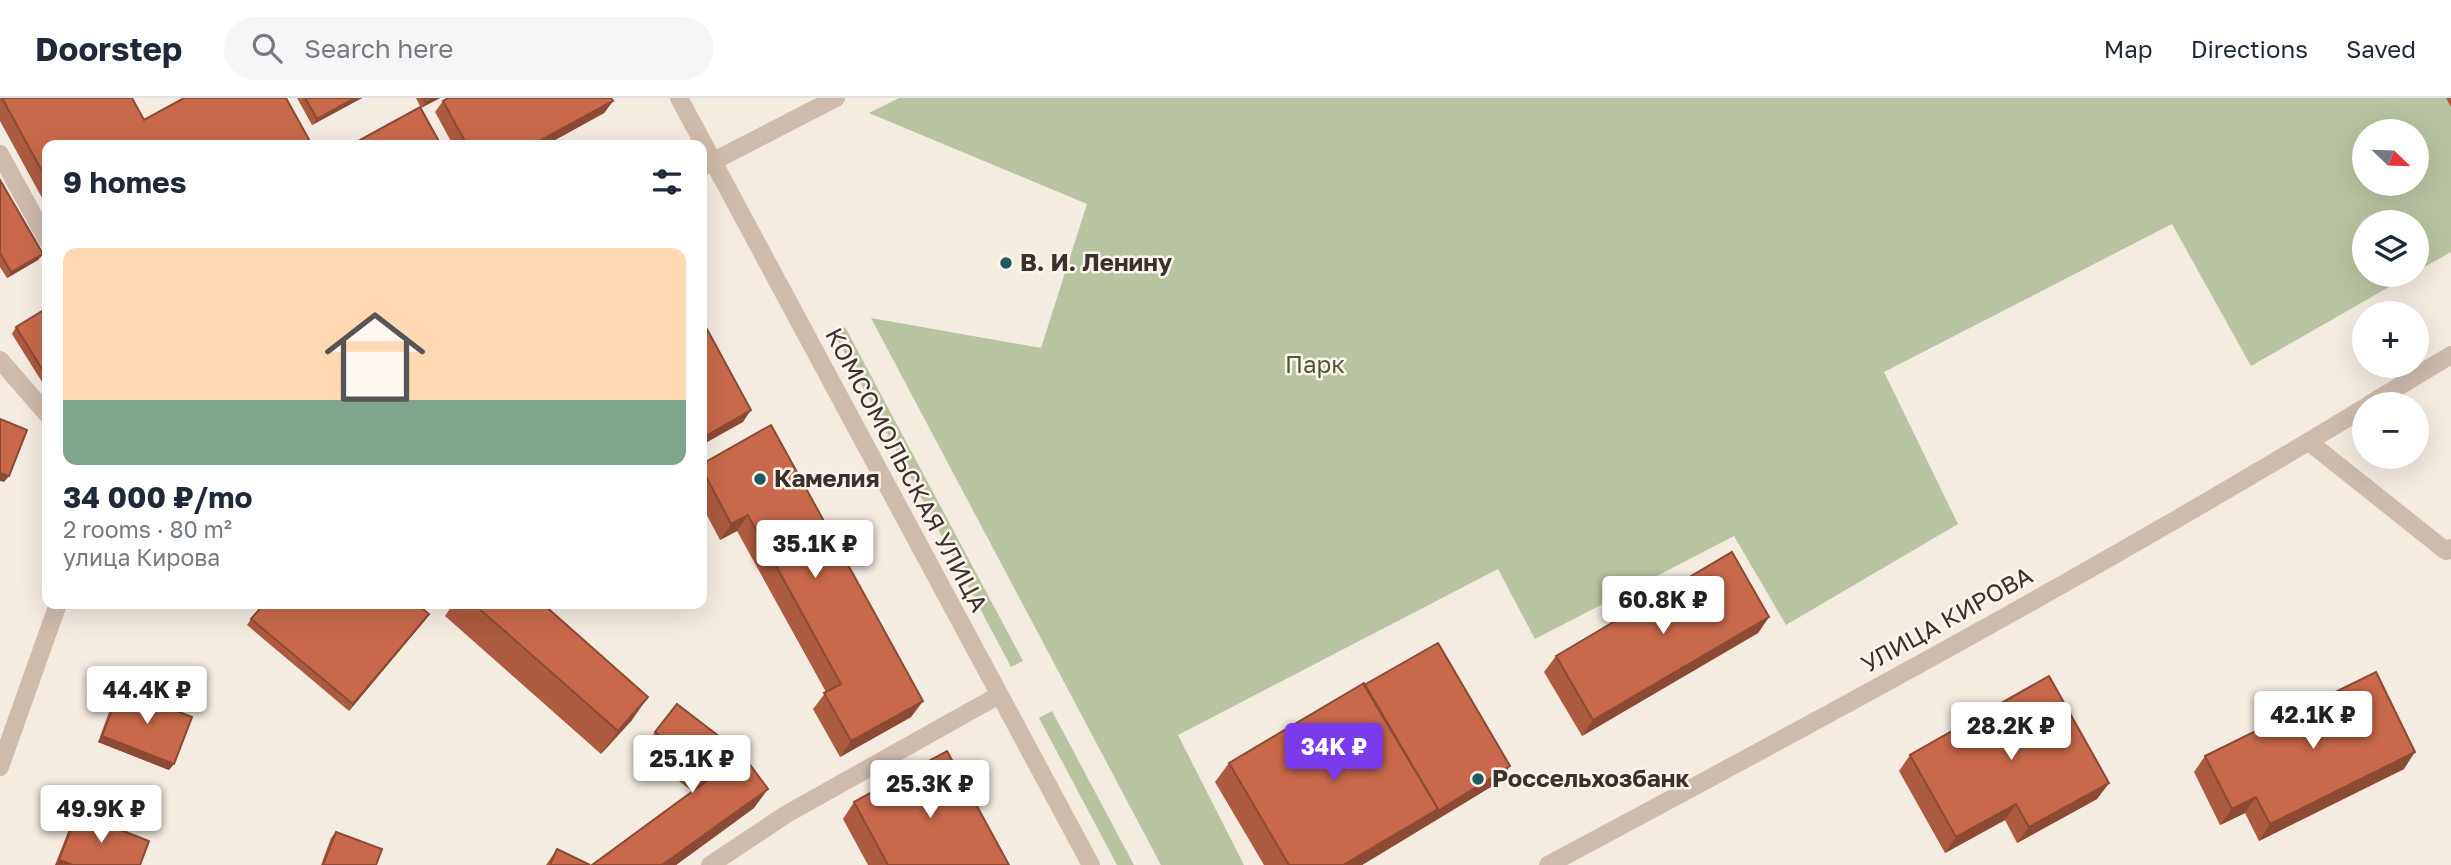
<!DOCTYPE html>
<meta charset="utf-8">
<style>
:root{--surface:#fff;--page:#f6f6f7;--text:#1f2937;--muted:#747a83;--line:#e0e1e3;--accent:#7c3aed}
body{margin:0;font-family:"Golos Text",sans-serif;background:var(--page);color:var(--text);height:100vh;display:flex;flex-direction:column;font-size:26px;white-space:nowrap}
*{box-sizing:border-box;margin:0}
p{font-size:23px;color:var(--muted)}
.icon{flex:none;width:38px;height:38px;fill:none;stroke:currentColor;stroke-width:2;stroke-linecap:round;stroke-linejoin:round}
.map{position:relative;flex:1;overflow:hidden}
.details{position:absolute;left:42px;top:42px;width:665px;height:469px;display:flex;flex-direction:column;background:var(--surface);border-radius:14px;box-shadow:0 7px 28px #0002}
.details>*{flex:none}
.needle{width:46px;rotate:113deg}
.buttons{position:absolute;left:2352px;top:21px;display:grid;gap:14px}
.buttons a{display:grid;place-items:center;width:77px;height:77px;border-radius:50%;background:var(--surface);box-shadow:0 7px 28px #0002;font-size:35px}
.price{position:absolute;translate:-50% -60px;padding:0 16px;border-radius:7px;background:#fff;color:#222;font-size:23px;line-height:46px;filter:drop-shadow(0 2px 4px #0008)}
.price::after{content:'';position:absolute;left:50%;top:42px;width:21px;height:16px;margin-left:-10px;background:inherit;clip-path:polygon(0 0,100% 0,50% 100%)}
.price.on{background:var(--accent);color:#fff}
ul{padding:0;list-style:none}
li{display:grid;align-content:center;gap:14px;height:371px;padding:0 21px}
li span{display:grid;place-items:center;height:217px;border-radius:14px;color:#555}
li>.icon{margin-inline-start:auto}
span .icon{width:126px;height:126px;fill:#fffc;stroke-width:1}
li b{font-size:30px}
h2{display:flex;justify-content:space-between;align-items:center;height:84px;padding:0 21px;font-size:30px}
header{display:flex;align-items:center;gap:42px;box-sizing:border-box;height:98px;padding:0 35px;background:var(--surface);border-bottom:2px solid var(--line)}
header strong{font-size:33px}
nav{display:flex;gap:38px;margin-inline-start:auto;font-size:24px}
.search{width:490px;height:63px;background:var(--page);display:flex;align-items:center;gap:18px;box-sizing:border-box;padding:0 24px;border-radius:38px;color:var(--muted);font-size:26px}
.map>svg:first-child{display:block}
</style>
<header>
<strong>Doorstep</strong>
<div class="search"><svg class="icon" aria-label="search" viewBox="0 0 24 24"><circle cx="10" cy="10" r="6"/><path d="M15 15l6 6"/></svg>Search here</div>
<nav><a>Map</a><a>Directions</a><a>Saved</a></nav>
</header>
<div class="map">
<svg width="2451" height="767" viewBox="0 0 2451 767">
<rect width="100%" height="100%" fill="#f4ebe1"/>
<!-- green -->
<path fill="#b8c4a0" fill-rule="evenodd" d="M899,0H2451V154L2417,173V124H2364V177H2410L2251,268L2172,126L1884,274L1958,426L1786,527L1734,438L1535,541L1498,471L1178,637L1244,767H1161L871,220L1041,250L1087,106L869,15ZM2364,33H2417V86H2364Z
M845,229L1023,563L1011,569L834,235Z
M1052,613L1134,767H1117L1039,620Z"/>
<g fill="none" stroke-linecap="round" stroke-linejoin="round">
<!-- service -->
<path stroke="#cdbbac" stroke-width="18" d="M0,56L47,142
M0,262L47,316
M2309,344L2446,453L2451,450
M710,767L785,717L999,597"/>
<!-- minor -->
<path stroke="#cdbbac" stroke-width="18" d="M679,0L1091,767
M702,69L836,0
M0,669L58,506"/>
<!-- tertiary -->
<path stroke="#cdbbac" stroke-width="18" d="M2370,306L2451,257
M1548,767C1823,620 2098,472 2364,310"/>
</g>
<!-- wall -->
<path fill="#ac5a40" d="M0,0H132L144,22L47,47V109L0,23Z
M297,0H362L312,27Z
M416,0H440L421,10Z
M2446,0H2451V9Z
M443,3H613L604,15L546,47H453L435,14Z
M0,82L43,156L38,162L7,180L0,169Z
M47,210V292L12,236L16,229Z
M702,366L923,603L911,619L840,659L813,611L826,594L737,433L720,442L702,408Z
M453,506H543L632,622L601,656L445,518Z
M1769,519L1758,535L1582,638L1544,574L1556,558Z
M251,521L425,522L349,613L247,527Z
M1364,587L1510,668L1499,684L1362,767H1264L1215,684L1229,665Z
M120,591L169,672L98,644L115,598Z
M655,634L754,710L676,767H592L692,693L641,654Z
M1910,657L2109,685L2097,701L2017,745L2005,722L1945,755L1899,673Z
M2205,658L2404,671L2259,743L2245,715L2220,727L2194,674Z
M854,704L1009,767H868L843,721Z
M77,715L140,767H55L73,721Z
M336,734L376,767H321L331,740Z
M557,751L590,767H546Z"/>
<!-- shaded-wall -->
<path fill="#8c4a34" d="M355,0H362L312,27L317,21Z
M433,0H440L421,10L426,4Z
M613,3L604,15L546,47H532Z
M43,156L38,162L7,180L11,174Z
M751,312L743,324L702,347V340Z
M0,375L9,378L4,384L0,383Z
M748,417L737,433L720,442L731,426Z
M429,516L425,522L349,613L353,606Z
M1769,519L1758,535L1582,638L1593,622Z
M648,599L632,622L601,656L618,633Z
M923,603L911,619L840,659L851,643Z
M102,638L174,666L169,672L98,644Z
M2415,654L2404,671L2259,743L2270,726Z
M1510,668L1499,684L1362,767H1343Z
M2109,685L2097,701L2017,745L2029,729Z
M768,691L754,710L676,767H662Z
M2256,699L2245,715L2220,727L2232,711Z
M2016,706L2005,722L1945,755L1956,739Z
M59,762L73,767H55Z"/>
<!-- building -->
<path fill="#c8694b" stroke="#8c4a34" stroke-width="2" d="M2,0H132L144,22L184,0H286L312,47H47V82Z
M305,0H355L317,21Z
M423,0H433L426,4Z
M448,0H611L613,3L532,47H467L443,3Z
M420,9L441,47H351Z
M0,82L43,156L11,174L0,155Z
M47,210V279L16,229Z
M702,222L751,312L702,340Z
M0,321L27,332L9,378L0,375Z
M771,327L923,603L851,643L824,595L841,586L748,417L731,426L702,371V366Z
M1732,454L1769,519L1593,622L1556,558Z
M264,506H417L429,516L353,606L251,521Z
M474,506H543L648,599L618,633Z
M1438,545L1510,668L1436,714L1438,711L1364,587Z
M2376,574L2415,654L2270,726L2256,699L2232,711L2205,658Z
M2049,578L2109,685L2029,729L2016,706L1956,739L1910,657Z
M1364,585L1438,711L1343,767H1289L1229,665Z
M120,591L192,619L174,666L102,638Z
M677,606L742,656L768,691L662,767H592L712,679L655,634Z
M947,653L1009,767H888L854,704Z
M77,715L149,743L140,767H73L59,762Z
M336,734L382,751L376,767H323Z
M557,751L590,767H550Z"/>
<!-- markers -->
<g fill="#1f5a5e" stroke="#fbf5ee" stroke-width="2.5">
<circle cx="1006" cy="165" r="7"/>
<circle cx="760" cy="381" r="7"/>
<circle cx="1478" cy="681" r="7"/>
</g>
<g text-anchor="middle" stroke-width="5" stroke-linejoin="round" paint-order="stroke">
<!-- poi labels -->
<g font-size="24" font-weight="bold" fill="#3b302b" stroke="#fbf5ee" text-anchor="start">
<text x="1020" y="173">В. И. Ленину</text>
<text x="774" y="389">Камелия</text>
<text x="1492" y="689">Россельхозбанк</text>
</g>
<!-- park labels -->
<g font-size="24" fill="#4a5a2e" stroke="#fbf5ee">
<text x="1315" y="275">Парк</text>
</g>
<!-- street labels -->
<g font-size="24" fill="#3b302b" stroke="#fbf5ee">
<text transform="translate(906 372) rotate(62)" y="8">КОМСОМОЛЬСКАЯ УЛИЦА</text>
<text transform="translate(1947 522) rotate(-29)" y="8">УЛИЦА КИРОВА</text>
</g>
</g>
</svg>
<div class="buttons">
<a><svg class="needle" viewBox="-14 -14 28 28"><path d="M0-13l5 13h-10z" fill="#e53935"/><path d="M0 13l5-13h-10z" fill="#747a83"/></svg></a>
<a><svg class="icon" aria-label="layers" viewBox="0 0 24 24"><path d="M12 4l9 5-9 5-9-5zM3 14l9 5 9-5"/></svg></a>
<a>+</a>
<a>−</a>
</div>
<b class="price" style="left:815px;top:482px">35.1K ₽</b>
<b class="price" style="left:1663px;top:538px">60.8K ₽</b>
<b class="price" style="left:147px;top:628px">44.4K ₽</b>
<b class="price" style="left:2313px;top:653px">42.1K ₽</b>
<b class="price" style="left:2011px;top:664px">28.2K ₽</b>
<b class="price on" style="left:1334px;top:685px">34K ₽</b>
<b class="price" style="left:692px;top:697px">25.1K ₽</b>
<b class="price" style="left:930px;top:722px">25.3K ₽</b>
<b class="price" style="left:101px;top:747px">49.9K ₽</b>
<section class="details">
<h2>9 homes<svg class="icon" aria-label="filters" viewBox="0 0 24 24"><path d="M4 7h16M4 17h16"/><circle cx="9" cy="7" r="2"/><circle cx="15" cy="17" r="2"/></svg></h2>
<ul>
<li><span style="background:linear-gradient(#ffd9b3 70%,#7fa58c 0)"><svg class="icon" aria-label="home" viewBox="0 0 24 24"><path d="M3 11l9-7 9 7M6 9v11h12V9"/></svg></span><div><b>34 000 ₽/mo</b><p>2 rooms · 80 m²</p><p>улица Кирова</p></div></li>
</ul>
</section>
</div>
